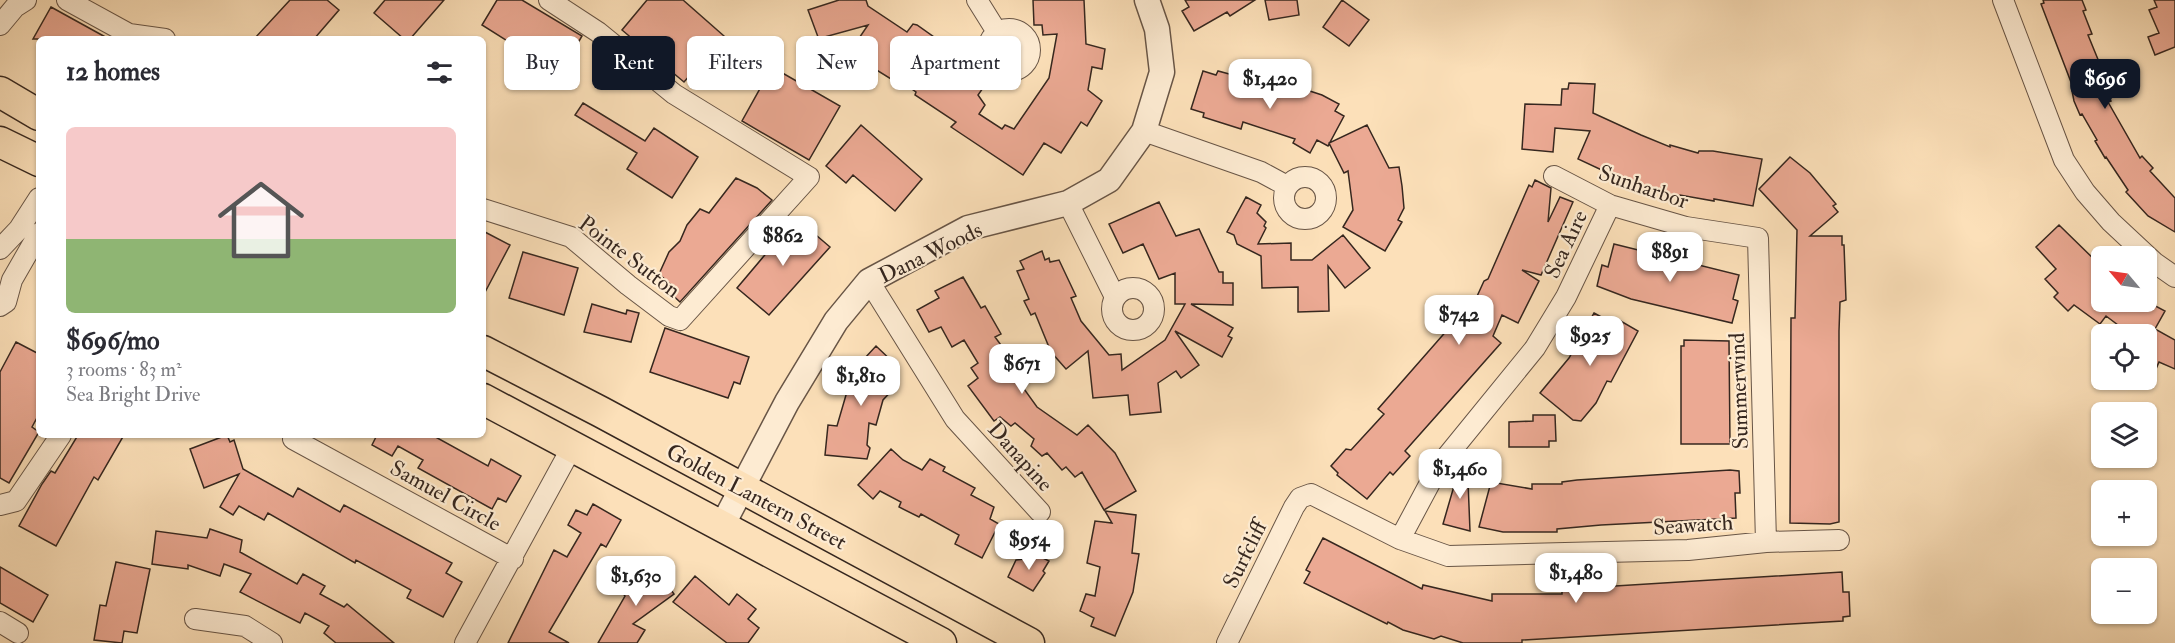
<!DOCTYPE html>
<meta charset="utf-8">
<style>
:root{--surface:#fff;--page:#f2f2f3;--text:#2b2b33;--muted:#7c7c81;--accent:#111827}
body{margin:0;font-family:"IM FELL Double Pica",serif;background:var(--page);color:var(--text);height:100vh;display:flex;flex-direction:column;font-size:22px;white-space:nowrap}
*{box-sizing:border-box;margin:0}
p{font-size:20px;color:var(--muted)}
.icon{flex:none;width:33px;height:33px;fill:none;stroke:currentColor;stroke-width:2;stroke-linecap:round;stroke-linejoin:round}
.map{position:relative;flex:1;overflow:hidden}
.panel{position:absolute;left:36px;top:36px;width:450px;height:402px;display:flex;flex-direction:column;background:var(--surface);border-radius:9px;box-shadow:0 2px 4px #0004}
.panel>*{flex:none}
.hud{position:absolute;left:504px;top:36px;width:570px;height:54px;display:flex;gap:12px}
.needle{width:39px;rotate:299deg}
.controls{position:absolute;left:2091px;top:246px;display:grid;gap:12px}
.controls a{display:grid;place-items:center;width:66px;height:66px;border-radius:9px;background:var(--surface);box-shadow:0 2px 4px #0004;font-size:30px}
.price{position:absolute;translate:-50% -51px;padding:0 14px;border-radius:12px;background:#fff;color:#222;font-size:20px;line-height:39px;filter:drop-shadow(0 2px 3px #0008)}
.price::after{content:'';position:absolute;left:50%;top:36px;width:18px;height:14px;margin-left:-9px;background:inherit;clip-path:polygon(0 0,100% 0,50% 100%)}
.price.selected{background:var(--accent);color:#fff}
ul{padding:0;list-style:none}
li{display:grid;align-content:center;gap:12px;height:318px;padding:0 30px}
li span{display:grid;place-items:center;height:186px;border-radius:9px;color:#555}
li>.icon{margin-inline-start:auto}
span .icon{width:108px;height:108px;fill:#fffc;stroke-width:1}
li b{font-size:26px}
h2{display:flex;justify-content:space-between;align-items:center;height:72px;padding:0 30px;font-size:26px}
.tag{padding:0 21px;border-radius:9px;background:var(--surface);box-shadow:0 2px 4px #0004;font-size:21px;line-height:54px}
.tag.selected{background:var(--accent);color:#fff}
.map>svg:first-child{display:block}
</style>
<div class="map">
<svg width="2175" height="643" viewBox="0 0 2175 643">
<rect width="100%" height="100%" fill="#fce0b9"/>
<filter id="stains"><feTurbulence type="fractalNoise" baseFrequency=".00333" numOctaves="4"/><feColorMatrix values="0 0 0 0 .2 0 0 0 0 .09 0 0 0 0 .02 0 0 0 .5 -.17"/></filter>
<radialGradient id="worn" r=".72"><stop offset=".6" stop-color="#630" stop-opacity="0"/><stop offset="1" stop-color="#630" stop-opacity=".3"/></radialGradient>
<!-- building -->
<path fill="#eba993" stroke="#36271f" stroke-width="1.5" d="M290,0H327L339,10L314,39H254Z
M385,0H444L410,39H404L374,13Z
M497,0H522L582,36L560,74L482,25Z
M647,0H683L724,36L684,82L622,30Z
M839,0H866L868,6L907,32L913,24L917,25L965,59L957,70L983,88L978,95L985,105L979,114L1002,129L1005,125L1014,129L1049,78L1057,34L1043,35L1042,25H1034L1033,0H1084L1086,44L1105,49L1102,69L1092,67L1088,90L1102,101L1087,126L1081,122L1061,153L1044,143L1023,175L951,127L956,122L915,95L916,92L893,76L891,79L849,53L868,25L821,38L818,37L808,10Z
M1185,0H1255L1230,16L1227,12L1194,31L1182,11L1189,7Z
M1265,0H1297L1299,15L1269,20Z
M1342,0L1369,20L1349,46L1323,27Z
M2043,0H2082L2086,10L2083,11L2092,34L2088,35L2106,79L2103,81L2111,101L2108,102L2140,158L2142,156L2153,168L2150,171L2175,198V232L2148,216L2126,192L2128,190L2106,157L2105,158L2095,141L2097,140L2082,114L2080,115L2074,101L2072,91L2074,90L2041,4L2044,3Z
M2154,0H2175V47L2155,55L2148,37L2159,33L2149,10L2157,7Z
M51,7L109,39H33Z
M772,67L840,106L809,160L742,121Z
M1203,71L1216,75L1218,71L1233,75L1230,87L1273,100L1279,81L1322,95L1339,104L1335,111L1344,116L1328,146L1317,140L1310,153L1293,143L1295,139L1243,122L1241,129L1203,117L1204,113L1191,109Z
M1569,83L1595,84L1593,113L1641,135L1670,147V145L1698,153L1699,151H1713L1762,159L1753,206L1714,199V201L1680,195L1679,197L1633,184L1606,172L1578,159L1590,131L1555,128L1553,152L1522,149L1525,104L1561,105L1562,89H1568Z
M583,103L645,141L654,128L698,157L672,198L627,169L637,153L575,115Z
M861,125L922,179L895,211L853,175L846,183L826,166Z
M1367,125L1389,168L1399,167L1402,186L1404,208L1398,220L1402,222L1385,251L1343,227L1353,210L1348,171L1344,173L1329,143Z
M1790,157L1810,173L1836,204L1833,206L1838,212L1810,236H1842V245H1844L1846,300L1840,302L1839,331V522L1830,524L1790,523L1791,318H1795L1797,230L1759,189Z
M736,178L757,188L772,200L680,302L667,290L670,284L659,274L669,252L680,241L687,225L700,209L709,213Z
M1535,180L1551,188L1548,222L1560,197L1573,202L1541,275L1522,270L1539,281L1518,323L1502,315L1493,336L1501,343L1405,451L1410,456L1393,475L1390,472L1367,499L1337,475L1338,473L1331,466L1346,449L1351,450L1384,414L1378,409L1463,312L1468,316L1484,281L1488,279L1529,185L1532,187Z
M1246,197L1261,205L1257,213L1266,222L1264,226L1266,228L1258,244L1291,243V260H1312L1343,235L1370,268L1345,288L1328,266L1329,311L1298,312V287L1262,288L1261,256L1237,244L1234,235L1227,232Z
M1159,202L1176,236L1199,229L1219,272H1223V283H1233V305L1191,304L1233,328L1228,336L1232,338L1222,357L1175,331L1199,365L1181,378L1176,371L1158,383L1161,412L1130,415L1128,395L1093,398L1088,351L1066,369L1051,352L1035,313L1031,315L1024,301L1029,299L1017,271L1024,269L1020,261L1042,251L1045,260L1049,258L1050,262L1059,260L1076,296L1071,298L1081,321L1109,355L1121,354L1122,370L1165,340L1185,304H1175V273L1159,279L1143,244L1123,253L1109,224Z
M796,218L830,247L769,315L737,288Z
M2059,225L2102,267V302H2148L2165,311L2155,329L2175,340V369L2159,362L2156,369L2146,364V334H2130L2106,316L2100,324L2074,305L2068,311L2054,297L2058,293L2045,279L2056,269L2036,247Z
M483,231L510,245L483,296Z
M1614,244L1739,275L1733,299L1738,301L1732,323L1631,299L1597,286L1602,265L1608,267Z
M523,252L578,268L564,315L509,298Z
M963,277L981,308L985,306L1001,334L995,337L1020,371L1014,375L1037,407L1077,435L1088,425L1115,453L1136,491L1104,510L1082,472L1075,477L1066,467L1062,470L1047,453L1042,456L1031,446L1034,439L1015,423L1011,426L1000,417L994,421L968,386L978,378L971,368L978,363L964,340L952,347L941,327L929,332L917,310L939,298L935,291Z
M592,304L626,314L627,310L639,313L631,342L584,332Z
M1594,313L1616,325L1619,320L1638,331L1611,382L1607,381L1596,403L1581,421L1573,420L1540,393L1569,358Z
M665,328L749,357L740,384L734,382L728,398L650,372Z
M1684,340L1729,341L1730,444H1681V346H1684Z
M16,342L39,354V414L32,427L39,432L9,483L0,478V372Z
M876,346L895,364L888,375L898,384L883,400L876,425L869,423L867,445L870,448L867,459L825,455L828,425L837,426L853,371Z
M1533,415H1555L1556,441H1549V447H1509V422L1533,421Z
M78,435H124L98,480L94,477L56,546L19,526L42,484L51,471L55,473Z
M227,435L230,442L234,440L243,469L293,497L298,488L340,512L344,505L452,563L446,573L462,582L443,617L407,598L411,590L356,560L355,563L268,513L264,520L239,506L233,515L220,507L239,474L204,488L190,449Z
M377,435H432L488,466L491,459L521,476L506,502L498,498L492,509L418,468L423,460L398,446L392,456L372,445Z
M891,449L903,460L922,470L930,459L945,467L943,471L975,488L971,495L994,507L990,519L999,524L982,558L955,544L959,535L921,514L919,517L899,507L901,502L880,491L873,499L858,485Z
M1463,455L1467,456L1470,531L1443,524Z
M1730,470L1739,471L1740,493H1735L1736,518L1601,525L1557,529V532H1503L1479,527L1491,482L1532,489V484H1562V482L1577,480Z
M593,504L621,520L606,547L601,544L549,632L569,643H508L554,550L567,557L581,533L568,525L576,510L587,515Z
M1105,511L1136,515L1132,553L1139,554L1133,592L1115,636L1091,626L1094,618L1080,611L1086,594L1095,596L1100,567L1087,563L1095,521L1112,523Z
M210,529L242,540L240,552L297,584L303,574L325,586L320,594L344,607L347,604L394,643H336L324,633L329,626L305,613L300,623L240,592L251,574L224,564L220,576L188,565V569L152,564L156,531L207,538Z
M1323,538L1422,589L1423,585L1492,601V594H1562V591L1599,587L1842,572L1843,592H1849L1850,616L1843,617V621L1522,640V643H1463L1441,636L1434,639L1403,630L1388,622L1387,624L1304,583L1310,572L1306,570Z
M1029,551L1049,561L1043,571L1045,573L1033,591L1008,577L1016,560L1024,559Z
M116,562L150,569L137,633L124,631L122,643L94,640L100,605L106,606Z
M653,565L674,594L633,624L645,630L637,643H598L625,596L620,589Z
M0,567L48,595L33,622L0,603Z
M695,576L729,605L737,594L756,609L748,619L759,628L748,643H727L673,602Z"/>
<g fill="none" stroke-linecap="round" stroke-linejoin="round">
<!-- minor casing -->
<g stroke="#685546" stroke-width="22">
<path id="minor" d="M67,0L129,34L165,39
M977,0L997,32
M2003,0L2064,160L2085,192L2111,222L2155,263L2175,277
M0,25L15,7L26,0
M988 50a21 21 0 1 1 42 0a21 21 0 1 1-42 0Z
M1144,131L1261,172L1287,186
M1554,176L1610,205L1686,227L1758,238L1766,542
M1284 198a21 21 0 1 1 42 0a21 21 0 1 1-42 0Z
M1068,203L1115,297
M483,209L571,237L628,285L669,316L680,320L809,177L674,94L598,32L549,0
M0,249L19,229L39,198
M869,281L955,419L1040,512
M1112 309a21 21 0 1 1 42 0a21 21 0 1 1-42 0Z
M0,306L6,302L12,280L39,233
M293,439L513,559
M0,505L16,501L61,435
M1400,539L1439,466L1535,348L1566,297L1610,205
M195,619L245,626L272,643
M0,622L18,633
M465,643L572,447
M1227,643L1294,507L1300,498L1311,494L1400,539L1448,556L1688,550L1766,542L1839,540"/>
</g>
<!-- tertiary casing -->
<g stroke="#685546" stroke-width="27">
<path id="tertiary" d="M722,526L787,402L836,321L869,281L968,228L1068,203L1109,180L1144,131L1162,72L1157,29L1147,0"/>
</g>
<!-- primary casing -->
<g stroke="#36271f" stroke-width="33">
<path id="primary" d="M0,92L39,115
M0,142L39,161
M483,351L601,412L1029,643
M483,399L941,643"/>
</g>
<!-- minor -->
<use href="#minor" stroke="#fdebd2" stroke-width="20"/>
<!-- tertiary -->
<use href="#tertiary" stroke="#fdebd2" stroke-width="24"/>
<!-- primary -->
<use href="#primary" stroke="#fce0b9" stroke-width="30"/>
</g>
<g text-anchor="middle" stroke-width="4.5" stroke-linejoin="round" paint-order="stroke">
<!-- street labels -->
<g font-size="22" fill="#36271f" stroke="#fdebd2">
<text transform="translate(1644 186) rotate(19)" y="8">Sunharbor</text>
<text transform="translate(1565 244) rotate(-65)" y="8">Sea Aire</text>
<text transform="translate(930 252) rotate(-26)" y="8">Dana Woods</text>
<text transform="translate(630 256) rotate(37)" y="8">Pointe Sutton</text>
<text transform="translate(1738 391) rotate(-92)" y="8">Summerwind</text>
<text transform="translate(1021 456) rotate(48)" y="8">Danapine</text>
<text transform="translate(446 495) rotate(29)" y="8">Samuel Circle</text>
<text transform="translate(757 496) rotate(28)" y="8">Golden Lantern Street</text>
<text transform="translate(1693 524) rotate(-4)" y="8">Seawatch</text>
<text transform="translate(1244 554) rotate(-64)" y="8">Surfcliff</text>
</g>
</g>
<rect width="100%" height="100%" filter="url(#stains)"/>
<rect width="100%" height="100%" fill="url(#worn)"/>
</svg>
<div class="controls">
<a><svg class="needle" viewBox="-14 -14 28 28"><path d="M0-13l5 13h-10z" fill="#e53935"/><path d="M0 13l5-13h-10z" fill="#7c7c81"/></svg></a>
<a><svg class="icon" aria-label="locate" viewBox="0 0 24 24"><circle cx="12" cy="12" r="6"/><path d="M12 2v4M12 18v4M2 12h4M18 12h4"/></svg></a>
<a><svg class="icon" aria-label="layers" viewBox="0 0 24 24"><path d="M12 4l9 5-9 5-9-5zM3 14l9 5 9-5"/></svg></a>
<a>+</a>
<a>−</a>
</div>
<b class="price" style="left:1270px;top:110px">$1,420</b>
<b class="price selected" style="left:2105px;top:110px">$696</b>
<b class="price" style="left:783px;top:267px">$862</b>
<b class="price" style="left:1670px;top:283px">$891</b>
<b class="price" style="left:1459px;top:346px">$742</b>
<b class="price" style="left:1590px;top:367px">$925</b>
<b class="price" style="left:1022px;top:395px">$671</b>
<b class="price" style="left:861px;top:407px">$1,810</b>
<b class="price" style="left:1460px;top:500px">$1,460</b>
<b class="price" style="left:1029px;top:571px">$954</b>
<b class="price" style="left:1576px;top:604px">$1,480</b>
<b class="price" style="left:636px;top:607px">$1,630</b>
<div class="hud">
<a class="tag">Buy</a>
<a class="tag selected">Rent</a>
<a class="tag">Filters</a>
<a class="tag">New</a>
<a class="tag">Apartment</a>
</div>
<section class="panel">
<h2>12 homes<svg class="icon" aria-label="filters" viewBox="0 0 24 24"><path d="M4 7h16M4 17h16"/><circle cx="9" cy="7" r="2"/><circle cx="15" cy="17" r="2"/></svg></h2>
<ul>
<li><span style="background:linear-gradient(#f6c9c9 60%,#8fb573 0)"><svg class="icon" aria-label="home" viewBox="0 0 24 24"><path d="M3 11l9-7 9 7M6 9v11h12V9"/></svg></span><div><b>$696/mo</b><p>3 rooms · 83 m²</p><p>Sea Bright Drive</p></div></li>
</ul>
</section>
</div>
